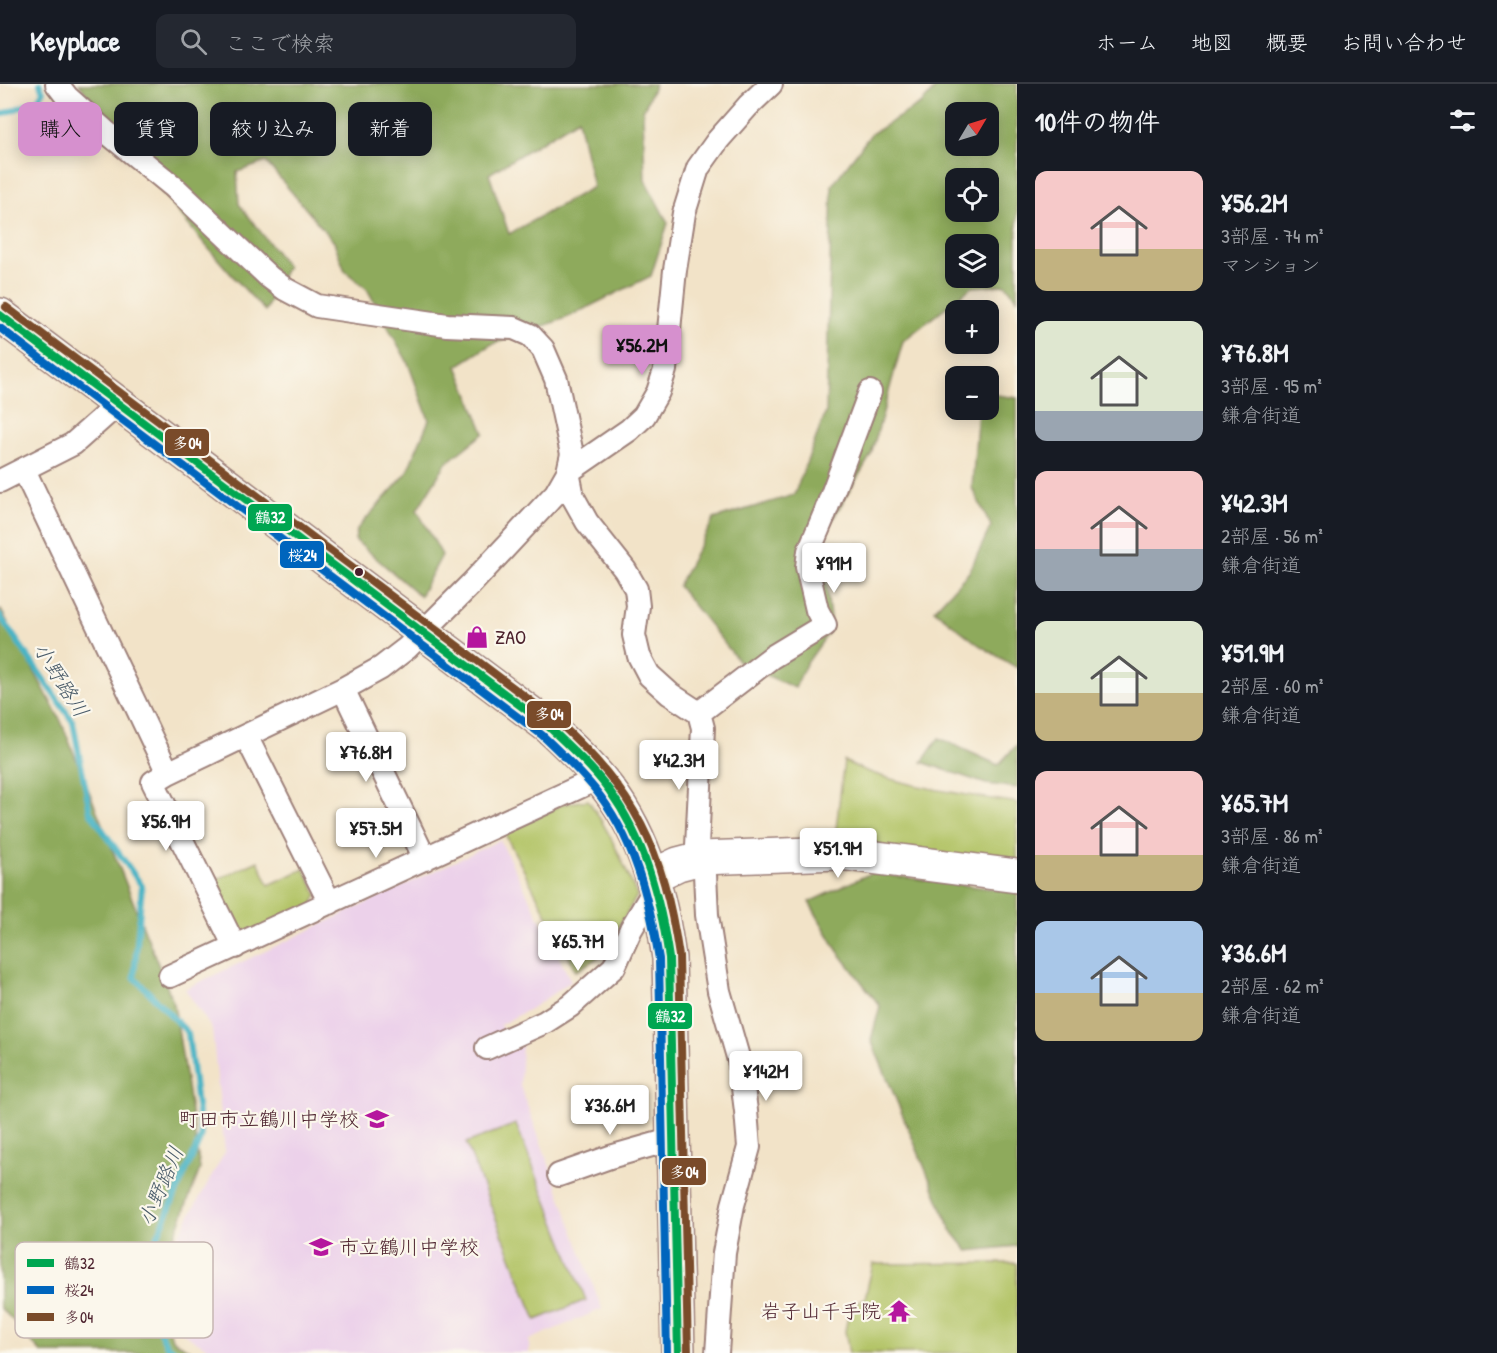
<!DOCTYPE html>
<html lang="ja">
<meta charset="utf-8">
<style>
:root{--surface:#171b24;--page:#242831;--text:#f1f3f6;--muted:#9ea1a6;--line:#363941;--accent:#d690ce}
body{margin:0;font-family:"Patrick Hand","Klee One",sans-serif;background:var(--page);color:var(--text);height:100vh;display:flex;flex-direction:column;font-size:22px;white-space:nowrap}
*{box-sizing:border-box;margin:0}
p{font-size:20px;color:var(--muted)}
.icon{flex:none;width:33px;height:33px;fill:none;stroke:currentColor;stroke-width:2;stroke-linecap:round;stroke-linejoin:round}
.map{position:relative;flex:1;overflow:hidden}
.side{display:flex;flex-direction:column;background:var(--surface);width:480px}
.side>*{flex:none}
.top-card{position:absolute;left:18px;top:18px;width:570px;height:54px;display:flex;gap:12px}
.needle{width:39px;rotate:52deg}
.controls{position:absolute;left:945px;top:18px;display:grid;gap:12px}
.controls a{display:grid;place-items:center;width:54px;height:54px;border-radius:12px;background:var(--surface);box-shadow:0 3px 15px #0003;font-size:30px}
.price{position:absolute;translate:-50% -51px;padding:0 14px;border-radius:6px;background:#fff;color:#222;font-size:20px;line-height:39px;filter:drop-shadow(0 2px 3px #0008)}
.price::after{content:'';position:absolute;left:50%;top:36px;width:18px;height:14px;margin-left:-9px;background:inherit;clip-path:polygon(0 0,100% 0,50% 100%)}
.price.on{background:var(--accent);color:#111}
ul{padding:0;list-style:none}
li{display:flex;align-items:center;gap:18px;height:150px;padding:0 18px}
li span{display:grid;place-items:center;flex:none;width:168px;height:120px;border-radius:12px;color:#555}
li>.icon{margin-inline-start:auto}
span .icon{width:72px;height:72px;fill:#fffc;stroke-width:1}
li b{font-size:26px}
h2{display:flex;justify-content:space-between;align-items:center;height:72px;padding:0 18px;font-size:26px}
.tag{padding:0 21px;border-radius:12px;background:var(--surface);box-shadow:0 3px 15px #0003;font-size:21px;line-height:54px}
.tag.on{background:var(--accent);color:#111}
header{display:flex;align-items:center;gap:36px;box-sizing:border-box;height:84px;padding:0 30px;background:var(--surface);border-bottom:2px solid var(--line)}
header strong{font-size:28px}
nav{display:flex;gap:33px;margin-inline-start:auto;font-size:21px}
.search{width:420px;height:54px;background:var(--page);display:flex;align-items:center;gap:15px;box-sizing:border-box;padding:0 21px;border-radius:12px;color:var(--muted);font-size:22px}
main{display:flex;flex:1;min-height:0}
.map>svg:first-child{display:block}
</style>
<header>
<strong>Keyplace</strong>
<div class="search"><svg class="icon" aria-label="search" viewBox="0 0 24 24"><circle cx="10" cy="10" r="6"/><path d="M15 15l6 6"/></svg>ここで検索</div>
<nav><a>ホーム</a><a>地図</a><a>概要</a><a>お問い合わせ</a></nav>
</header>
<main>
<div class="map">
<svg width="1017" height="1269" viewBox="0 0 1017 1269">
<rect width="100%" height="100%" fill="#fbf7ec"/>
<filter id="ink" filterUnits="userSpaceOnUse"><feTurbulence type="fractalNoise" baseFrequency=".0167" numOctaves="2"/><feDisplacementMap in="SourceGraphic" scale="12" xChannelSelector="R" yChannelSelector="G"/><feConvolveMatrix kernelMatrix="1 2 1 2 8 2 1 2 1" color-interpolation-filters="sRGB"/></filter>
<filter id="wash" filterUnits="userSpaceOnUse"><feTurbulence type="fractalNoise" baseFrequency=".008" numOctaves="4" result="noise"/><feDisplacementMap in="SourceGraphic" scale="24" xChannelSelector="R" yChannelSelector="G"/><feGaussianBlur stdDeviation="1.35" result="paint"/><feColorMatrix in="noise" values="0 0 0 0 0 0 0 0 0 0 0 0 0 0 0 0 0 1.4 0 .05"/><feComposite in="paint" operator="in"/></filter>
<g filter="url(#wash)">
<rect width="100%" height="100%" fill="#f2e3c8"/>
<!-- built -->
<path fill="#ecd1ea" d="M500,756L571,897L535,922L500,941L512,966L522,960L520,1002L602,1225L529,1256V1269H215L182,1248L163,1206L174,1160L225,1068L212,945L185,905Z"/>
<!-- green -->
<path fill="#b3c467" stroke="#7e7249" stroke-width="1.5" d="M844,677C891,702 964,710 1017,719V802L832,779Z
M588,716C609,746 623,778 637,812L602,871L576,887L505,750L562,720Z
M258,777L269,801L304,785L317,810L312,822L250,851L234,846L211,798Z
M516,1040L586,1216L536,1236L466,1059Z
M1017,1179V1269H849L845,1247L850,1222L865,1214L873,1180Z"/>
<!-- forest -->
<path fill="#8eaa5c" stroke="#6c6444" stroke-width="1.5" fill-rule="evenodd" d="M79,0H655L643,27L645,96L668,139L651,192L566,234L490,261L457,282L484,349L446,379L417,426L442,471L420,512L355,456L357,445L406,390L429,336L408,279L367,205L345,187L334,158L266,78L237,88L239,120L287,182L265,227C197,156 138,79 79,0ZM578,35L593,103L509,150L489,90Z
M939,0H1017V215L1006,201L972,203L903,257L871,371L822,453L831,545L805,582L795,604L741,580L678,502L714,435L794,411L826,328L832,101L871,50L922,19ZM956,28H988V62H956ZM956,94H988V128H956ZM956,160H988V194H956Z
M989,310L1017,314V584L979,561L934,526L969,488L991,442L972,404L978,326H988Z
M0,524L61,637L174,920L200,1085L157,1200L172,1255L194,1269H42C27,1255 16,1237 0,1224Z
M939,654L998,681L1017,661V704L986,700L922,678Z
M871,789L1017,808V1162L968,1167L951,1146L871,956L880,922L837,866L809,818Z"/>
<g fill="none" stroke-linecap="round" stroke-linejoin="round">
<!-- stream -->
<path stroke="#48b4c5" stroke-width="6" d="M0,31L37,17L43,8L40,0
M0,532L73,638L90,728L142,802L134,893L188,949L201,1053L151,1167L143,1214L167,1262L178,1269"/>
</g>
</g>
<g filter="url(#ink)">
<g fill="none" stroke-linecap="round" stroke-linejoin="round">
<!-- street casing -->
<g stroke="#9e817a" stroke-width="26">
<path id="street" d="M57,0L67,13L105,47L174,103L269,193L285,205L317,222L447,241L514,244L530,251L543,265L556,295L572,370L568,388L573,413L587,438L625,486L636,505L638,522L634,551L639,572L649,591L670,610L699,629L703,644L697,762L705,790L707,831L719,907L740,980L746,1027L749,1063L733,1121L724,1169L717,1269
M24,386L168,689L343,605L381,584L407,564L471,500L556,409L568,388L629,346L644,332L658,308L665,286L675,186L684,129L698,84L718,56L748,22L771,0
M0,397L73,360L118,320
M343,605L425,775
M699,629L772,573L825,541L817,526L807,483L809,467L825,429L870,308
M246,652L330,819
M168,689L153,698L235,863
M170,892L599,694
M487,964L545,938L570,922L614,883L631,845L656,803
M559,1091L610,1073L673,1055"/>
</g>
<!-- secondary casing -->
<g stroke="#9e817a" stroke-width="36">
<path id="secondary" d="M653,792L678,780L701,774L839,769L1017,792"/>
</g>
<!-- primary casing -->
<g stroke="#9e817a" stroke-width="36">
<path id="primary" d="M0,231L549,643C570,663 592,683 609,706C646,755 661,815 669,874L678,1269"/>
</g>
<!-- street -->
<use href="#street" stroke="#fff" stroke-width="22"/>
<!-- secondary -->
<use href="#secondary" stroke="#fff" stroke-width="33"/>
<!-- primary -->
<use href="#primary" stroke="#fff" stroke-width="33"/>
<!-- bus-1 casing -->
<g stroke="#fbf7ec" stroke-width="12">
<path id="bus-1" d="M0,231L549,643C570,663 592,683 609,706C645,756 660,814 669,874L678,1269"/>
</g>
<!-- bus-2 casing -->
<g stroke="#fbf7ec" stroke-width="12">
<path id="bus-2" d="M0,244L542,651C560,668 578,685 594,704C634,753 649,814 659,875L667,1269"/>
</g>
<!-- bus-3 casing -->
<g stroke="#fbf7ec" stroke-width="12">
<path id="bus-3" d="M6,223L555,635C636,709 663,764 679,872L688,1269"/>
</g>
<!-- bus-1 -->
<use href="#bus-1" stroke="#00a651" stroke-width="8"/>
<!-- bus-2 -->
<use href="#bus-2" stroke="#0065bd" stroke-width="8"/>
<!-- bus-3 -->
<use href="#bus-3" stroke="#7a4b2a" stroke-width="8"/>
</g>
</g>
<!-- icons -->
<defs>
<g id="shop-bare" transform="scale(1.8)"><path d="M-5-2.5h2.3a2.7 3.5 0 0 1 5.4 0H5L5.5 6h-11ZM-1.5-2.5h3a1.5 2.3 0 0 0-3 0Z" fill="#b5179e" stroke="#fbf7ec" stroke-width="2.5" paint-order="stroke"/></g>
<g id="school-bare" transform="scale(1.8)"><path d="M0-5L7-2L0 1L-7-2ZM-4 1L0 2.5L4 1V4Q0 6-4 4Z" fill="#b5179e" stroke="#fbf7ec" stroke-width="2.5" paint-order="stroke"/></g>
<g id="temple-bare" transform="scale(1.8)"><path d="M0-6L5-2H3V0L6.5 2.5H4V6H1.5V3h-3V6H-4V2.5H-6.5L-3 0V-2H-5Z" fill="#b5179e" stroke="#fbf7ec" stroke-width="2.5" paint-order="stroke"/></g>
</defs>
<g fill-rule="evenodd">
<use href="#shop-bare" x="477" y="553"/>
<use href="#school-bare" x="377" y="1035"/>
<use href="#school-bare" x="321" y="1163"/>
<use href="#temple-bare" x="899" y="1227"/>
</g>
<!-- markers -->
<circle fill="#4a1f2b" stroke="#fbf7ec" stroke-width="2" cx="359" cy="488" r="5"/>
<g text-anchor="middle" stroke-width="4.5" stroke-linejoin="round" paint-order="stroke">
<!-- poi labels -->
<g font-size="20" fill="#4a1f2b" stroke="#fbf7ec" text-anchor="start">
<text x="495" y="560">ZAO</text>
<text x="359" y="1042" text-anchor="end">町田市立鶴川中学校</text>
<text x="339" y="1170">市立鶴川中学校</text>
<text x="881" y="1234" text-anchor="end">岩子山千手院</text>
</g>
<!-- water labels -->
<g font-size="21" font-style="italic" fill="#495b69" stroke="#fbf7ec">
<text transform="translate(61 596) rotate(58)" y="7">小野路川</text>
<text transform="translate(161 1102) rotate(-67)" y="7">小野路川</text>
</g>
</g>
<!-- legend -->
<rect x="15" y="1158" width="198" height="96" rx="9" fill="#fbf7ec" stroke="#c6b6b2" stroke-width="1.5"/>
<rect x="27" y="1175" width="27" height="8" fill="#00a651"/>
<rect x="27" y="1202" width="27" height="8" fill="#0065bd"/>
<rect x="27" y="1229" width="27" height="8" fill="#7a4b2a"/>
<g font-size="16" fill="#4a1f2b">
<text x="64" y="1185">鶴32</text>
<text x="64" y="1212">桜24</text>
<text x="64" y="1239">多04</text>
</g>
<g stroke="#fbf7ec" stroke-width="2">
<rect x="164" y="344" width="46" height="29" rx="6" fill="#7a4b2a"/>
<rect x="247" y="419" width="46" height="29" rx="6" fill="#00a651"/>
<rect x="279" y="456" width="46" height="29" rx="6" fill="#0065bd"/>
<rect x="526" y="616" width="46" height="29" rx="6" fill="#7a4b2a"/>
<rect x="647" y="918" width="46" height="28" rx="6" fill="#00a651"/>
<rect x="661" y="1073" width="46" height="29" rx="6" fill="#7a4b2a"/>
</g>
<g font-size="16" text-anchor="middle" font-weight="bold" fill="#fff">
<text x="187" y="365">多04</text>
<text x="270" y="439">鶴32</text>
<text x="302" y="477">桜24</text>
<text x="549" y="636">多04</text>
<text x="670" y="938">鶴32</text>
<text x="684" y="1094">多04</text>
</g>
</svg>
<div class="controls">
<a><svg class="needle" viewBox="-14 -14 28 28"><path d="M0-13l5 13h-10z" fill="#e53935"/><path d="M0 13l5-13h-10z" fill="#9ea1a6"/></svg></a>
<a><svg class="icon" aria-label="locate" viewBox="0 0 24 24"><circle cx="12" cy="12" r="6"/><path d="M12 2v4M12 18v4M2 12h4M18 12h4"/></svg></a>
<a><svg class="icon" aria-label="layers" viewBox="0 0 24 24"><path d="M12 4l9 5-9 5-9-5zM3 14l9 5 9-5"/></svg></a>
<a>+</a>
<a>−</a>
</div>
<b class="price on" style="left:642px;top:292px">¥56.2M</b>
<b class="price" style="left:834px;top:510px">¥91M</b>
<b class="price" style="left:366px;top:699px">¥76.8M</b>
<b class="price" style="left:679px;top:707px">¥42.3M</b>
<b class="price" style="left:166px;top:768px">¥56.9M</b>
<b class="price" style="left:376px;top:775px">¥57.5M</b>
<b class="price" style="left:838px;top:795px">¥51.9M</b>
<b class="price" style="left:578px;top:888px">¥65.7M</b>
<b class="price" style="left:766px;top:1018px">¥142M</b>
<b class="price" style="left:610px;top:1052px">¥36.6M</b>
<div class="top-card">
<a class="tag on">購入</a>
<a class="tag">賃貸</a>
<a class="tag">絞り込み</a>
<a class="tag">新着</a>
</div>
</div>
<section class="side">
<h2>10件の物件<svg class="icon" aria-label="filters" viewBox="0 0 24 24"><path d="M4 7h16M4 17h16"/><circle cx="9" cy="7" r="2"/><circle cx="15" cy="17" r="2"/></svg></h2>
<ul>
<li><span style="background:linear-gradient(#f6c9c9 65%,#c2b280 0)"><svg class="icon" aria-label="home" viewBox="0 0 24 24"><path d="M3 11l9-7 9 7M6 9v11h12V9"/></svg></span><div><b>¥56.2M</b><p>3部屋 · 74 m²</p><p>マンション</p></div></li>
<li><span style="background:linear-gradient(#dfe7d0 75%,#9aa5b1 0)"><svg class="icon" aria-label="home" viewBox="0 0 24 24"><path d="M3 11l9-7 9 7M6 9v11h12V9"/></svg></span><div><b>¥76.8M</b><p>3部屋 · 95 m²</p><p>鎌倉街道</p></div></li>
<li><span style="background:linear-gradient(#f6c9c9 65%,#9aa5b1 0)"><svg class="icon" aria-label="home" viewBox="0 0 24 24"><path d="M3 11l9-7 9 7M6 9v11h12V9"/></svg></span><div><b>¥42.3M</b><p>2部屋 · 56 m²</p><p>鎌倉街道</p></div></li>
<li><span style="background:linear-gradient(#dfe7d0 60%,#c2b280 0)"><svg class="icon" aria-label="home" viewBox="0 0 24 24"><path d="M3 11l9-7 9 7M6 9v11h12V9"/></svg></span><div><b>¥51.9M</b><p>2部屋 · 60 m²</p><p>鎌倉街道</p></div></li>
<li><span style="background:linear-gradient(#f6c9c9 70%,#c2b280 0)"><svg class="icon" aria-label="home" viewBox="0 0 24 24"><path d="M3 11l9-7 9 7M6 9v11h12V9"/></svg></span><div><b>¥65.7M</b><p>3部屋 · 86 m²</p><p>鎌倉街道</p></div></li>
<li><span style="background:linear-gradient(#a9c7e8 60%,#c2b280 0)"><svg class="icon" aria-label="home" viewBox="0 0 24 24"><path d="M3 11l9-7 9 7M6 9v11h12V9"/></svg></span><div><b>¥36.6M</b><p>2部屋 · 62 m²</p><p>鎌倉街道</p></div></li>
</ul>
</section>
</main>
